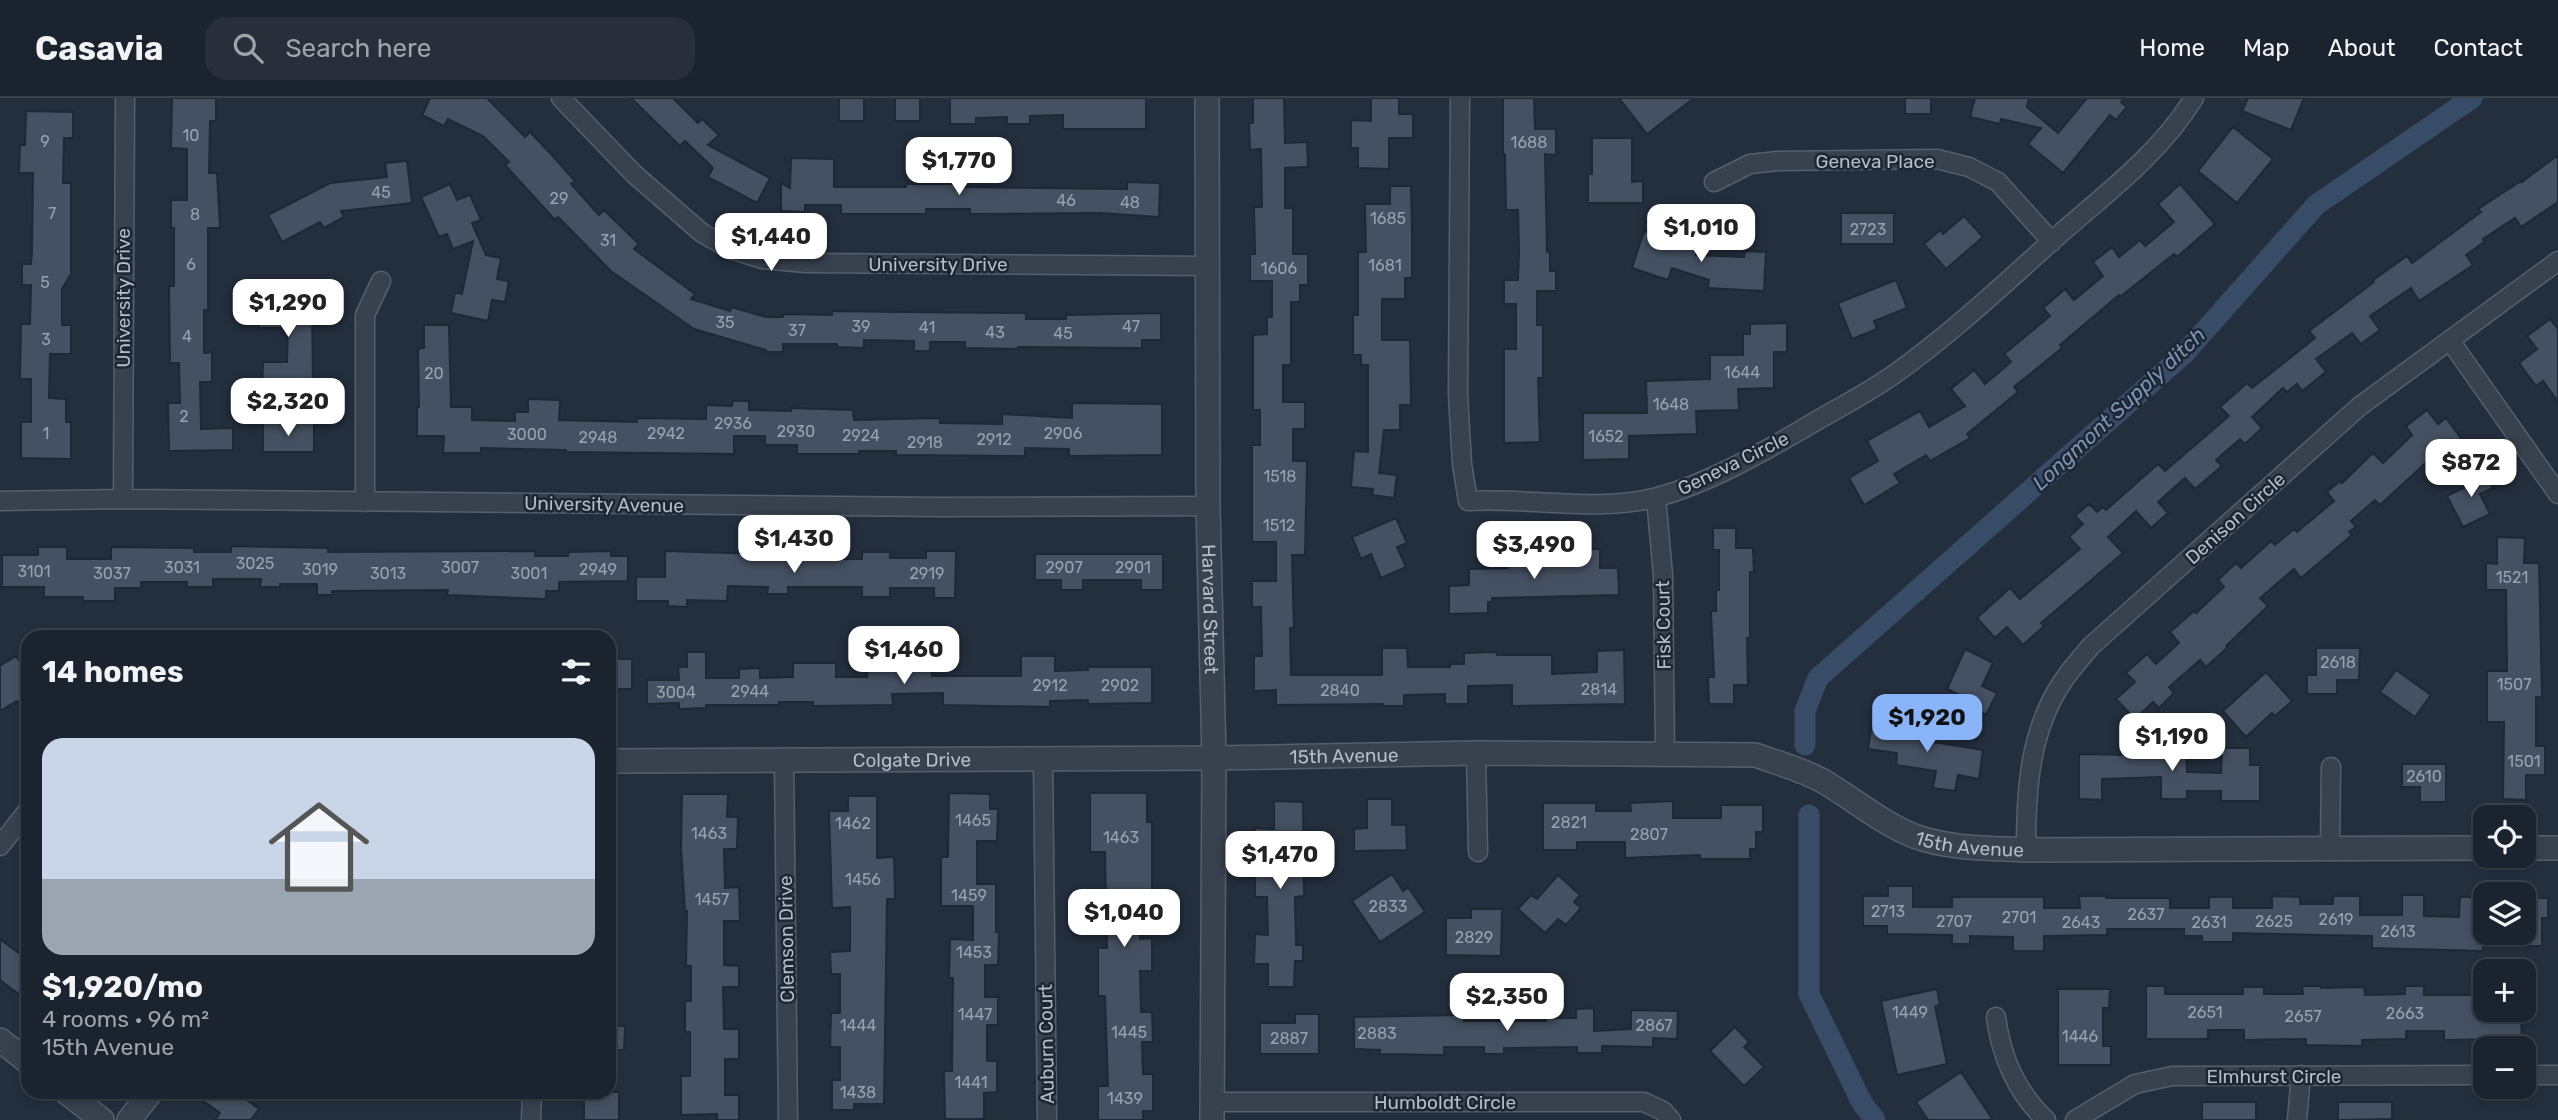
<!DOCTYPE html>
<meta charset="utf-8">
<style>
:root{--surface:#1b232e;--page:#282f3a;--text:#f1f3f6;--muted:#a0a4aa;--line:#39404a;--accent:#8ab4f8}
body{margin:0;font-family:Rubik,sans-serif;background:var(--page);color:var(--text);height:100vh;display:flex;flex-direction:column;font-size:26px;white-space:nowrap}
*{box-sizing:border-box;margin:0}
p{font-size:23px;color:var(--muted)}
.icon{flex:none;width:38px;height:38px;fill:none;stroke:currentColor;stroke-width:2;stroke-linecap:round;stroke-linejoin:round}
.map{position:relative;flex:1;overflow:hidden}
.details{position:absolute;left:21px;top:532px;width:595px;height:469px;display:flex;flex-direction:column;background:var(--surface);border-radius:21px;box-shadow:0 4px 10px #0003,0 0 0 2px var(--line)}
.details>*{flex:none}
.controls{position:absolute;left:2473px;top:707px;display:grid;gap:14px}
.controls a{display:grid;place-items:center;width:63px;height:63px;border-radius:14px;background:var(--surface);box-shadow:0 4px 10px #0003,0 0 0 2px var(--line);font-size:35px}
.price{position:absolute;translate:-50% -60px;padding:0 16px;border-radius:14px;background:#fff;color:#222;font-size:23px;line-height:46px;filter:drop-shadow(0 2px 4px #0008)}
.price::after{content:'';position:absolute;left:50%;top:42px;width:21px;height:16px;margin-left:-10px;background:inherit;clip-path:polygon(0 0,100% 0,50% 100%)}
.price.active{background:var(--accent);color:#111}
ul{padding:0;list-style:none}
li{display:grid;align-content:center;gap:14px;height:371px;padding:0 21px}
li span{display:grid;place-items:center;height:217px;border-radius:21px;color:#555}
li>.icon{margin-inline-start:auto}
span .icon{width:126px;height:126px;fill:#fffc;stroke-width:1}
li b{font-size:30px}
h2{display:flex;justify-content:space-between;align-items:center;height:84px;padding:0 21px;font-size:30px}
header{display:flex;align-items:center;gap:42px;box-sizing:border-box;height:98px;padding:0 35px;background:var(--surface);border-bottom:2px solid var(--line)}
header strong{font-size:33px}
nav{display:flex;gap:38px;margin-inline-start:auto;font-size:24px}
.search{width:490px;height:63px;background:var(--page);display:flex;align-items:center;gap:18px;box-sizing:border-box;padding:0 24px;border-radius:21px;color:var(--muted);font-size:26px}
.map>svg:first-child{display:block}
</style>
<header>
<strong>Casavia</strong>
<div class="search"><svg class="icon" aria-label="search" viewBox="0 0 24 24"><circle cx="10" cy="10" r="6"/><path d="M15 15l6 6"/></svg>Search here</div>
<nav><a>Home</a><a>Map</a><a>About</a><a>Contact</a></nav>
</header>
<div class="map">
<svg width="2558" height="1022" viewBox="0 0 2558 1022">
<rect width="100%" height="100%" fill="#242f3e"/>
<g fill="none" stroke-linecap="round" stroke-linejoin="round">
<!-- canal -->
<path stroke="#394c67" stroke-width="21" d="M1805,647V613L1818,580L2184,256L2316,107L2472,0
M1809,717V896L1862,1005L1875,1022"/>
</g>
<!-- building -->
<path fill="#455162" stroke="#1f2835" stroke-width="2" d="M172,0H216V23H210L209,75H217L220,130H208V212H204V255L212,254V284H200L201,331L233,330V352L169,353L168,305H180L179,265H170L169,188H174V130H171V102H187V51L171,50Z
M430,0H487L525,39L530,34L550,55L575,83L571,86L599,117L604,112L639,146L634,151L695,196L691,201L730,213L731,209L766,219H783V216L832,217V213L898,214L1026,215V221H1066V217L1161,215V242H1142V250L1018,249V251L965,250V244H930V253H914V243L864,242V250L837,249V246H783V254H766V252L694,231L611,173L558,119L555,122L505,67L509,64L483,38L448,21L444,28L422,17Z
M631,0H673L698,25L702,21L719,37L708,47L770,80L757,105L708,79L713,70L685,43L680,48Z
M839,0H864V23H839Z
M895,0H920V23H895Z
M950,0H1146V31H1063V17L1030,18V26H1007V19L976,20V26H950Z
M1253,0H1284L1285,45L1307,44L1308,69L1285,70V110H1293V156H1308V187H1300V204H1291V267H1283V304H1305V331H1293V363H1307L1305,457H1292L1294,530H1290L1291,577H1382V550H1407L1408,569H1450V566H1464V555L1497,554V557H1552V576L1597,574V553L1624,552L1625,606L1512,608V587L1468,588V606H1445V596L1404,597V608H1383V606L1276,607V592L1254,593V558H1262L1261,509H1252V483H1276V444H1252V347H1260V312H1253V237L1267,236V219H1272V183H1250V156H1255L1254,109H1262L1261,51L1250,52L1249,25H1253Z
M1371,0H1399V16H1413V40H1389V71L1358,70V50H1351V22L1371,23Z
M1503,0H1534L1535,31H1556V57L1545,56L1547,154L1550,153V173H1556V193H1537V227H1543V280H1538L1540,344L1504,345V251H1516V206H1504V182H1518L1519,154L1518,112H1506L1505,56H1503Z
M1619,0H1694L1647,36Z
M1905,0H1931V16H1905Z
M1975,0H2029L2027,9L2058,35L2087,0H2124L2121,4L2127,9L2116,22L2110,17L2063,75L2028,46L2041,30L2001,21L2000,26L1970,19Z
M2248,0H2304L2291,32L2242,13Z
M26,13L73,14V40H64L63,85H71V176L62,191V227H71V256H50L49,300L66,301V324H71V361L21,360V324H31V281H20L21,226H30L31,187H22V166H31L32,153L33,75H19L20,47H25Z
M2233,29L2273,61L2237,105L2198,73Z
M1592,40H1632V84L1643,83V105H1588V76H1592Z
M2558,57V104L2521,129L2515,120L2483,141L2484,144L2466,157L2473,167L2419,203L2411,190L2370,218L2380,232L2361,246L2352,235L2316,261L2326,274L2302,293L2297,286L2287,294L2283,290L2252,319L2262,330L2245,346L2240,341L2216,362L2222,368L2195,391L2185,380L2158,404L2168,415L2151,430L2136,413L2108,439L2123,455L2041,525L2044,528L2023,547L2007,529L1995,540L1977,520L2010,490L2020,501L2080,451L2069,439L2083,426L2075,418L2089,406L2097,414L2103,409L2106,412L2158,366L2165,373L2229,318L2220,309L2247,285L2252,290L2315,240L2309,233L2374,184L2373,182L2407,158L2412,165L2481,114L2478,111L2521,83L2522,84Z
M791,60L834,61V89H906V86H965V89L1127,91V84L1160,85L1159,119L1100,115L970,116V111H926V116H841V107H805V114L781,113V85L790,90Z
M407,63L412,105L341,113L344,119L324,130L320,124L282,144L268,117L330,85L387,79L385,65Z
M450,86L457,102L470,97L481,122L472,125L486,157L501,160L497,181L509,183L505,204L492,202L488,223L451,215L455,194L462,196L473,143L453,151L447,136L439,139L421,99Z
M2180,86L2215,126L2177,159L2174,156L2120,199L2119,197L2060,247L2062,250L2014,289L2018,294L1967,336L1970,340L1930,363L1926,357L1894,376L1900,385L1864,407L1849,380L1878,363L1867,343L1920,313L1929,329L1965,308L1951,291L1974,272L1985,286L2011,264L2004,256L2050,218L2043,210L2065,191L2074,202L2103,178L2093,164L2112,149L2119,159L2140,142L2145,148L2174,124L2158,106Z
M1390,88H1411L1412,134V180H1405V201H1382V242H1410L1411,307H1400V332H1384L1379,375L1397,377L1394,400L1372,397L1373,391L1351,389L1354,353L1368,354V267H1361V257H1353V217H1358V154H1366L1365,106H1390Z
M1841,115H1894V146H1841Z
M1964,118L1983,139L1946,171L1924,146L1940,132L1943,136Z
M1644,133L1698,150L1696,157L1744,159L1745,153L1766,154L1764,193L1708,190L1709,182L1672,170L1668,182L1632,170Z
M1896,182L1907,210L1874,223L1877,231L1852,241L1838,205Z
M259,185H290V203L312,202L313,294L262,293L263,264H287L288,230H259Z
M2550,221L2558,231V304L2543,283L2536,288L2519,265L2537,251L2527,238Z
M1787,225V254H1774V290L1738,291L1739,312L1696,313L1697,336L1629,338V361L1583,362V315H1647L1646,283L1710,281V257H1743V236H1750V226Z
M424,227H449L451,309H472V322L515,323V314H528V301L560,302L559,322L637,324V320L706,321V307L732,308L733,303H749V312L791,313V310L853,312L854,322L940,320V325L1002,326V316L1072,320V305L1162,306V357L1069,358V351L1025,350V358L896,357V353H859V356H797V347H765V338H734V356L566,354V352L481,350V355H443L444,338H417V309H419L418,251L424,250Z
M2427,312L2438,326L2446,320L2466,347L2436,369L2430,361L2380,407L2375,402L2351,423L2356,429L2349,434L2352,437L2301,480L2294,471L2260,500L2268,508L2226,548L2227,550L2206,569L2200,562L2169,589L2174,595L2159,610L2153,604L2135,621L2116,601L2135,584L2126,575L2147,556L2156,566L2179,545L2170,534L2194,513L2196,515L2224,489L2218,482L2236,465L2241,470L2271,443L2275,447L2294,431L2297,434L2334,403L2327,394L2340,383L2342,385L2373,355L2383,365L2412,337L2406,328Z
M263,325H314V354H263Z
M2483,371L2493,390L2480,396L2490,416L2463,429L2447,398L2467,388L2464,381Z
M1396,420L1407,445L1397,449L1406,469L1381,480L1371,456L1361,461L1352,439Z
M1713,430H1736V450H1753L1754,474H1750V540H1747L1748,587H1734V606H1709L1708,579H1714L1711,513H1716V492H1719V452H1713Z
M2497,439L2525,440L2524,465H2539L2542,599H2536V648H2545V677H2526V702L2503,701L2504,624H2487V573H2507L2506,492H2486V465L2497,466Z
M231,448L328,450V454L535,453V458H568V454L611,453V458H628V483L559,484V493H546V501L447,497L448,492L332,493V497H317V486H280V489H260L261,481H213V489H187V484H141V490H115V503H83V499H44V489H2V457H38V449H67V461H111V449L194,450V454H231Z
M1577,451H1600V470H1618L1619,497L1492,500V504H1488V515L1449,516V488L1469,487V471L1508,470V453H1531V463L1577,462Z
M665,453L768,456V453L796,454V461H862V454H890V460H926V453H956L955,500H934V490H890V499H862V489H788V496H767L768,489L728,488L727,503L687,502V509L668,508V503H636V479H665Z
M1035,456H1163V492H1141V482H1083V492H1061V482H1035Z
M2316,550H2360L2359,582H2337V596H2307V577H2316Z
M1965,551L1993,565L1982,588L1997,595L1986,617L1967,608L1970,602L1947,591Z
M687,554H706V580H739V571L760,570V580L793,579V565H836V579H867V571H885V561H901V570H932V578H1021V558H1055V573L1088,572V569H1152V605L1088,606V602L1050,603V609L943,607V595L892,596L893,607L813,608V604H779V607H706V610L679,611V605L647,606V582H679L678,569H687Z
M16,558L21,565L28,560V621L17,603L0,613V568Z
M609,561H632V591H609Z
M2396,572L2431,597L2415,619L2380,594Z
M2266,574L2292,603L2275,618L2272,615L2246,639L2223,613Z
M1872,625L1927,633L1926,643L1983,652L1979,681L1958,677L1955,693L1933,690L1936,673L1896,667L1897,655L1868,651Z
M2186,649L2187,674L2221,675L2222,650H2250V667H2260V703H2221V693H2187V701H2161V679L2102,681V702L2079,701V656L2130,657V650Z
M2402,666H2446V704H2420V689H2402Z
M949,695L990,696V711H998L997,743H977V786H996V834H999L998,867H985V899H998V927H987V963H997V994L984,995V1021H945L944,973H952L953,880H949L950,841L973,842V808H941V759H948Z
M1090,695H1147V724H1152V808L1140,809V841L1152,840V873H1140L1141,914H1152L1153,944H1142L1143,976H1153V1013H1143V1022H1098V988H1108L1105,898H1098V850H1107L1105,754H1090Z
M682,696H728L727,719H738L737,751H724L725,790L739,789L740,823H724V867L739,868V889H723L724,931H739V961H725V997H739V1022H717V1016L681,1017V978H690V934H685V903H691V868H686L687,813H685L681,750Z
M848,698H877V760L894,759L895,801H887L884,1006H854V1012H832V982H840V949H830L831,915H840V876H831L830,854L850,853V809L832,810L829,713H848Z
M1367,701H1392V727H1406L1407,752L1354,753V731L1367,730Z
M1274,703L1303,704L1304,798L1295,799L1296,847H1303V863H1295L1294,889H1268V866H1254L1255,836L1268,837L1267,799H1255V730L1274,731Z
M1673,703V720H1721V707H1763V734H1756V751H1750V761H1700V757L1625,760V744H1577V752H1543V705H1596V713H1631L1630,705Z
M1392,776L1403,793L1408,789L1425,814L1380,844L1352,803Z
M1558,777L1580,797L1574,804L1581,810L1566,827L1558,821L1545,835L1518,811L1531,797L1537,801Z
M1888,788H1913V809H1952V799H2044V810H2080L2079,798H2106V800H2170V810H2209V799H2233V810H2272V798L2300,799V806H2333V798H2360V817H2402V797H2424V818L2459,819L2460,799H2483V853L2372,850V838L2233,835V844H2202V838H2184V831H2107V837L2044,838V853H2013V839L1970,838V846H1952V837L1887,836V828H1863V798H1888Z
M2524,800H2548V820H2542V848H2524Z
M1471,811H1502L1501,858L1446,857V820H1471Z
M0,841L28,862V903L0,882Z
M2146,888H2165V896H2243V889H2264V896H2303L2302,888H2321V890L2364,889L2365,897L2405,896V888H2424V897H2485V912H2521L2522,946L2505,947V941L2444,942V933H2406V941L2362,942V948L2306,947V941L2244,942V932H2208V941H2146Z
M1937,891L1940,907L1935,908L1947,966L1897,977L1881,903Z
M2058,891H2110L2109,910H2103V948H2111V967H2058Z
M1594,910V933L1631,931V912L1678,913L1677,941L1653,940V949L1602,948V955H1577V949L1504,950V956H1484V949H1444V957L1379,956L1380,952L1354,951V919L1464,917V923H1546V920H1576V911Z
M1295,916H1319V956H1260V925H1295Z
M609,928H625L624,952H609Z
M1735,929L1749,944L1744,949L1764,969L1744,988L1710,953Z
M1961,974L1993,1022H1928L1916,1004Z
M191,994H236L259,1011L251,1022H215L220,1015Z
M584,994H619V1022H584Z
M2202,1004H2256V1022H2202Z
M2338,1004H2392V1021L2338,1022Z"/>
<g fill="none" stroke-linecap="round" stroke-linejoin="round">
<!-- minor casing -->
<g stroke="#565f6c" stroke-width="21">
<path id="minor" d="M561,0L634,76L702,135L730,151L762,161L805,165L1207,168
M1460,0L1458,297L1462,366L1468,403C1529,399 1598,415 1658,399C1708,385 1756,358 1801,332C1832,313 1867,296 1896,275C1955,233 2007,183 2061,135C2109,93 2160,55 2194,0
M1714,84L1750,66L1778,63L1937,61L1969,69L1998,84L2052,144
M2451,244L2558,396
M1656,400L1663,477L1665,655
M123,401L125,0
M0,403L123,401L940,409L1208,408
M365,404V217L381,183
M1476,655L1478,754
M1043,659L1047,1022
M784,661L788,1022
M0,748L28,712
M2330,750L2331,669
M2026,752C2026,693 2029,633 2063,583C2071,571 2081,560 2091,548L2360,308L2558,163
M1996,919C2001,958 2017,995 2046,1022
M2524,977H2558
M1212,1004H1644L1663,1013L1671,1022
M531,1022L532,994
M2075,1022L2135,986L2172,978L2485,977
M2297,1022L2301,977"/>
</g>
<!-- tertiary casing -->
<g stroke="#565f6c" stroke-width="26">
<g id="tertiary">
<path id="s1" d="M1207,0L1208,408L1214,660L1212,1022"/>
<path id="s2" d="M609,663L1214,660L1476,655L1755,657C1778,665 1800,671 1821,682C1853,700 1879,724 1914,738C1949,751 1990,750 2026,752L2485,750"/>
<path d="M2524,750H2558"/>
<path d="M0,942L28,964"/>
<path d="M66,994L102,1022"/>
<path d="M129,1022L151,994"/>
</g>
</g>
<!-- minor -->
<use href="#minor" stroke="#38414e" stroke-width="18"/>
<!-- tertiary -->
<use href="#tertiary" stroke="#38414e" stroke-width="23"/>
</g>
<g text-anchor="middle" stroke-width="5" stroke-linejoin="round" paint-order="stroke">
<!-- number labels -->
<g font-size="16" fill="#98a1af">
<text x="191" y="43">10</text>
<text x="45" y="49">9</text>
<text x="1529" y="50">1688</text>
<text x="381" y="100">45</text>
<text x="559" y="106">29</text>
<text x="1066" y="108">46</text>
<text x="1130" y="110">48</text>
<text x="52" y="121">7</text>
<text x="195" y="122">8</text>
<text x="1388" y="126">1685</text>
<text x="1868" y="137">2723</text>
<text x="608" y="148">31</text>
<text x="191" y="172">6</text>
<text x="1385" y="173">1681</text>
<text x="1279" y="176">1606</text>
<text x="45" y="190">5</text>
<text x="725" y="230">35</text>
<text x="861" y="234">39</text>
<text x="1131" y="234">47</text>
<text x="927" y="235">41</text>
<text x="797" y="238">37</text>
<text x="995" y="240">43</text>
<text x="1063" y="241">45</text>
<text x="187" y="244">4</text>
<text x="46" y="247">3</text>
<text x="1742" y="280">1644</text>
<text x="434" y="281">20</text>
<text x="1671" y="312">1648</text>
<text x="184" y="324">2</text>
<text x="733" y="331">2936</text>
<text x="796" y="339">2930</text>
<text x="46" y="341">1</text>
<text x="666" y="341">2942</text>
<text x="1063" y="341">2906</text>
<text x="527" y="342">3000</text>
<text x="861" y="343">2924</text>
<text x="1606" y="344">1652</text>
<text x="598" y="345">2948</text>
<text x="994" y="347">2912</text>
<text x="925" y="350">2918</text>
<text x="1280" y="384">1518</text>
<text x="1279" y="433">1512</text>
<text x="255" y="471">3025</text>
<text x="182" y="475">3031</text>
<text x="460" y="475">3007</text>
<text x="1064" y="475">2907</text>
<text x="1133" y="475">2901</text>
<text x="320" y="477">3019</text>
<text x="598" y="477">2949</text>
<text x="34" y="479">3101</text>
<text x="112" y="481">3037</text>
<text x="388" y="481">3013</text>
<text x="529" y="481">3001</text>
<text x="927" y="481">2919</text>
<text x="2512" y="485">1521</text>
<text x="2338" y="570">2618</text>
<text x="2514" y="592">1507</text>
<text x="1050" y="593">2912</text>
<text x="1120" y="593">2902</text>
<text x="1599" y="597">2814</text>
<text x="1340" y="598">2840</text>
<text x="750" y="599">2944</text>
<text x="676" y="600">3004</text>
<text x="2524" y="669">1501</text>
<text x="2424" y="684">2610</text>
<text x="973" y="728">1465</text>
<text x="1569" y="730">2821</text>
<text x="853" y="731">1462</text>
<text x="709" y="741">1463</text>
<text x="1649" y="742">2807</text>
<text x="1121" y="745">1463</text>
<text x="863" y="787">1456</text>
<text x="969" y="803">1459</text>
<text x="712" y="807">1457</text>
<text x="1388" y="814">2833</text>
<text x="1888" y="819">2713</text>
<text x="2146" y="822">2637</text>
<text x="2019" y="825">2701</text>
<text x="2336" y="827">2619</text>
<text x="1954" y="829">2707</text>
<text x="2274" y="829">2625</text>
<text x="2081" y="830">2643</text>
<text x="2209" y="830">2631</text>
<text x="2398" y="839">2613</text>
<text x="1474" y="845">2829</text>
<text x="974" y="860">1453</text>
<text x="1910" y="920">1449</text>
<text x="2205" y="920">2651</text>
<text x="2405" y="921">2663</text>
<text x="975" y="922">1447</text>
<text x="2303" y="924">2657</text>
<text x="858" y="933">1444</text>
<text x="1654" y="933">2867</text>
<text x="1129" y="940">1445</text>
<text x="1377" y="941">2883</text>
<text x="2080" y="944">1446</text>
<text x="1289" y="946">2887</text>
<text x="971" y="990">1441</text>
<text x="858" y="1000">1438</text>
<text x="1125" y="1006">1439</text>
</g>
<!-- street labels -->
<g font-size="19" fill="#b4bcc9" stroke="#1d2633">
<text x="1875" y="70">Geneva Place</text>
<text x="938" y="173">University Drive</text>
<text transform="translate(123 200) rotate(-90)" y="7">University Drive</text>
<text transform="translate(1733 365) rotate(-26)" y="7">Geneva Circle</text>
<text transform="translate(604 406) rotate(1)" y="7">University Avenue</text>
<text transform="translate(2235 420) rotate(-42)" y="7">Denison Circle</text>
<text dy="7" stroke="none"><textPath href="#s1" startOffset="511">Harvard Street</textPath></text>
<text transform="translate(1663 527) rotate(-91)" y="7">Fisk Court</text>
<text dy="7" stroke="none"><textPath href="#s2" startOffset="735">15th Avenue</textPath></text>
<text dy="7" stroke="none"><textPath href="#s2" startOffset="303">Colgate Drive</textPath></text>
<text dy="7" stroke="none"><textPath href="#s2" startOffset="1382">15th Avenue</textPath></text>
<text transform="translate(786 841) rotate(-91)" y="7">Clemson Drive</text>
<text transform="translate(1046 946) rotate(-91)" y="7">Auburn Court</text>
<text x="2274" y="985">Elmhurst Circle</text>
<text x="1445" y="1011">Humboldt Circle</text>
</g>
<!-- water labels -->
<g font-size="21" font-style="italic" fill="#7c92b1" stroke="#1d2633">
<text transform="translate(2119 311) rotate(-43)" y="7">Longmont Supply ditch</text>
</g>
</g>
</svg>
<div class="controls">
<a><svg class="icon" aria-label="locate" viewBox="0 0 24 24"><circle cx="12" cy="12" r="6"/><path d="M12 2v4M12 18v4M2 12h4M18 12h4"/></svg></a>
<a><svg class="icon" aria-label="layers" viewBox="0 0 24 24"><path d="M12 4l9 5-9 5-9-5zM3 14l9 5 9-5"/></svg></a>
<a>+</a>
<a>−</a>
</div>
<b class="price" style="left:959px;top:99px">$1,770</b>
<b class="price" style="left:1701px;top:166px">$1,010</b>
<b class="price" style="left:771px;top:175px">$1,440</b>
<b class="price" style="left:288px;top:241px">$1,290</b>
<b class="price" style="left:288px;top:340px">$2,320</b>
<b class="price" style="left:2471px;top:401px">$872</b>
<b class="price" style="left:794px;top:477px">$1,430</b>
<b class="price" style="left:1534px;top:483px">$3,490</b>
<b class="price" style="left:904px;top:588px">$1,460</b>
<b class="price active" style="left:1927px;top:656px">$1,920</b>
<b class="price" style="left:2172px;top:675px">$1,190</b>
<b class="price" style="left:1280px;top:793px">$1,470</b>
<b class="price" style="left:1124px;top:851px">$1,040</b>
<b class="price" style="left:1507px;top:935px">$2,350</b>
<section class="details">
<h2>14 homes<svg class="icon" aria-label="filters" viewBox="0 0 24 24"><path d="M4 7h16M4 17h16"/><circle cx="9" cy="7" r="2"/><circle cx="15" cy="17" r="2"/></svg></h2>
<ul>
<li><span style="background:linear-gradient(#c9d6e8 65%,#9aa5b1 0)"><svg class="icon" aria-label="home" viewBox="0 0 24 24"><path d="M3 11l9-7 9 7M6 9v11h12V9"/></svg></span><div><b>$1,920/mo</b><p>4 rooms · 96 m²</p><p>15th Avenue</p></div></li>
</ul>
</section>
</div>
